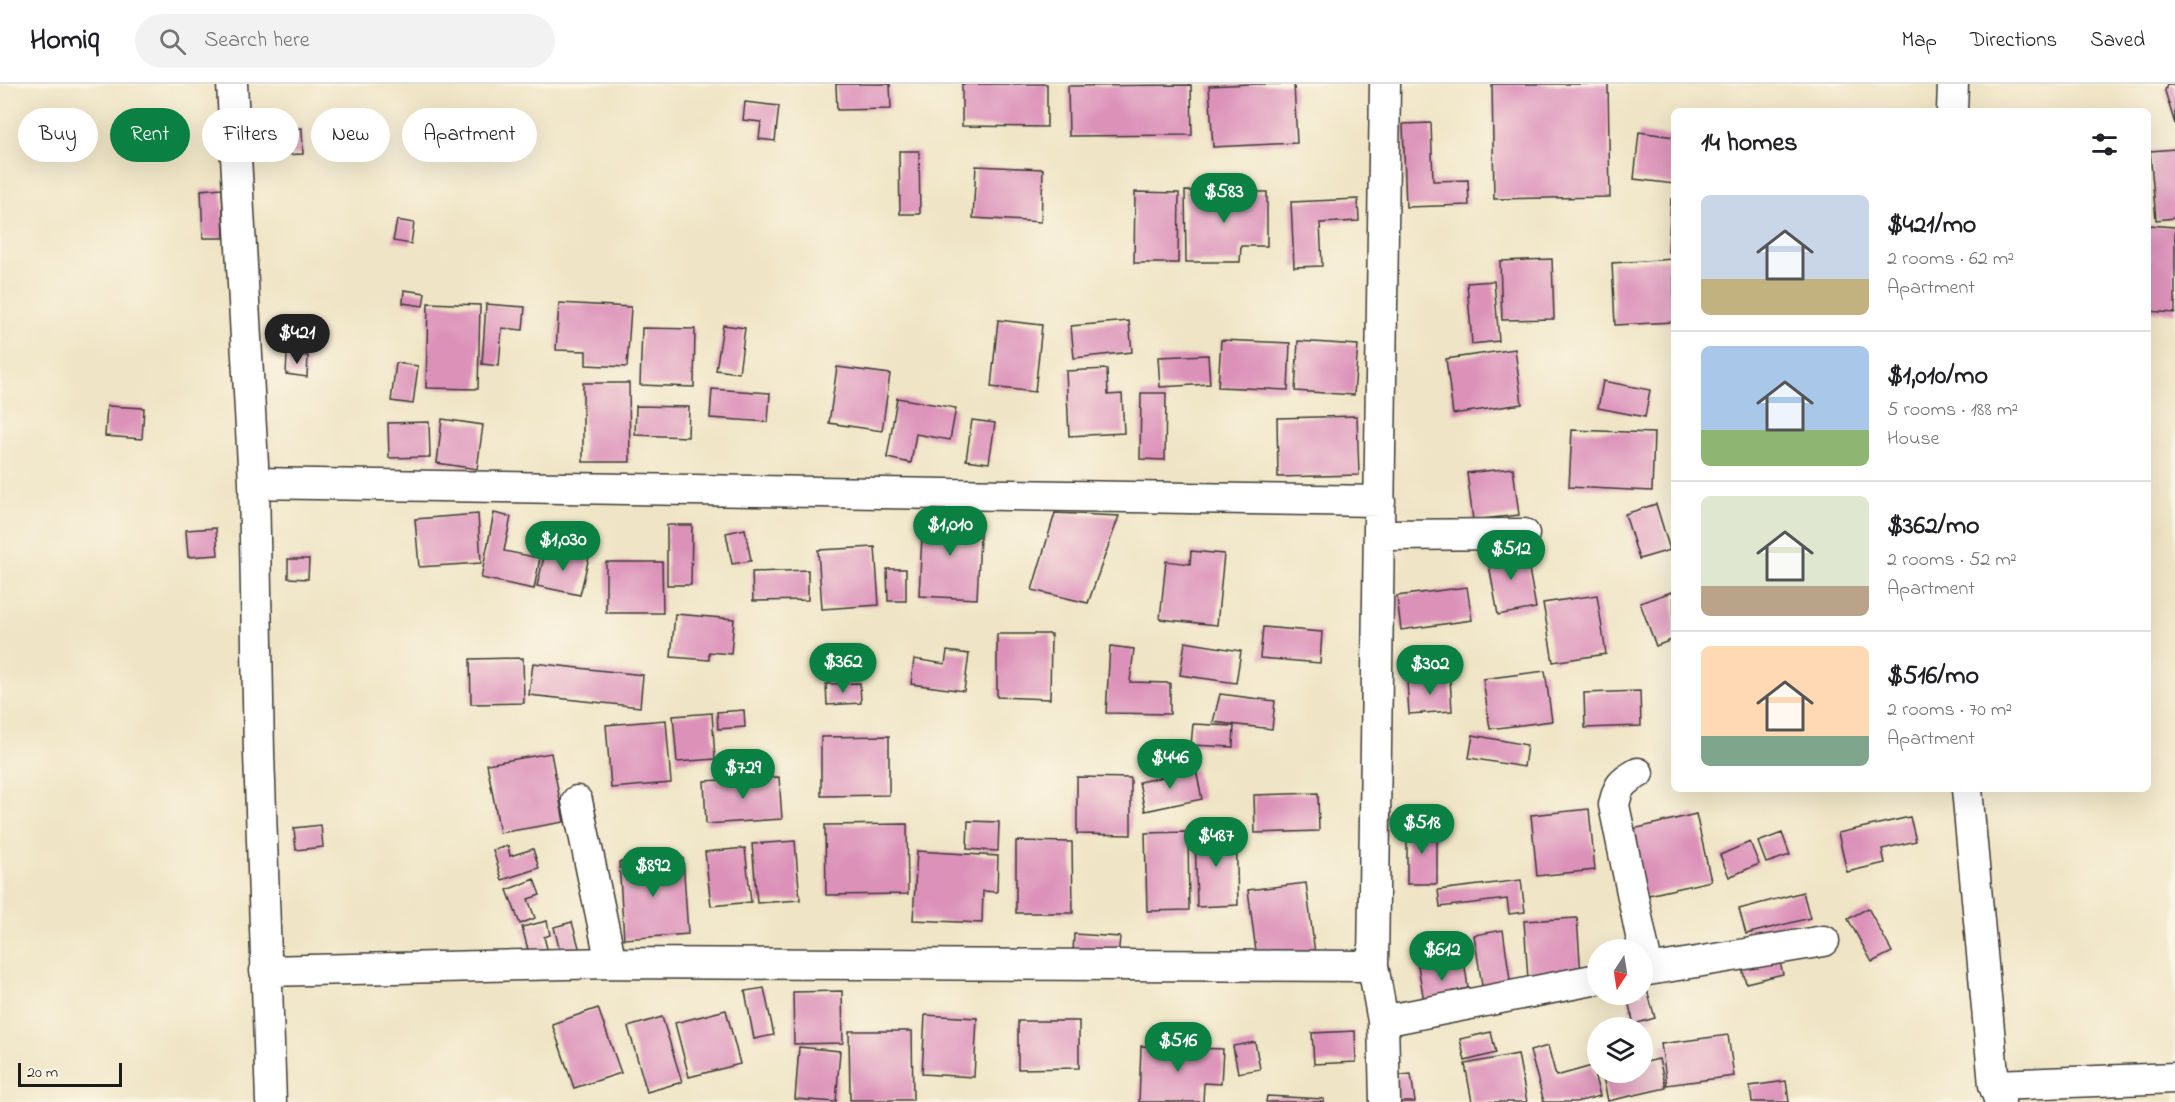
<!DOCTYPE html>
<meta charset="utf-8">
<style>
:root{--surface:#fff;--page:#f2f2f2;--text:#202124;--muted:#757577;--line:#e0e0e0;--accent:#0b8043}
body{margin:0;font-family:"Indie Flower",sans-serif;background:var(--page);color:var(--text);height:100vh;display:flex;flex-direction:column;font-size:22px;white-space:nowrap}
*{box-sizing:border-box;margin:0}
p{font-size:20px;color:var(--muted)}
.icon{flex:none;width:33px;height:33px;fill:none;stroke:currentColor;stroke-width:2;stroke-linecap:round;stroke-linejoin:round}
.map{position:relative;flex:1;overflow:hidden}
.sheet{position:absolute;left:1671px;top:24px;width:480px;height:684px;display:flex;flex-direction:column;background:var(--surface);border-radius:9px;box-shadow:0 6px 24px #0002}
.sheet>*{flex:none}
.banner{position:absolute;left:18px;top:24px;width:570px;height:54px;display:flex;gap:12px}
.needle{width:39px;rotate:192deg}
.controls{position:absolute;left:1587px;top:855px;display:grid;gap:12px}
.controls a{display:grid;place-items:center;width:66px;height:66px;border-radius:50%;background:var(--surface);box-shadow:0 6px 24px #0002;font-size:30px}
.scale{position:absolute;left:18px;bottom:15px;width:104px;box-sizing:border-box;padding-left:6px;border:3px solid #1c1c1c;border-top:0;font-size:16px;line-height:21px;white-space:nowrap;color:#1c1c1c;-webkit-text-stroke:4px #fcf5e5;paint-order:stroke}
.price{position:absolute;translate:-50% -51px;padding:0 14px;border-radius:21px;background:var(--accent);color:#fff;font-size:20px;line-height:39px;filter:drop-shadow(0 2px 3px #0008)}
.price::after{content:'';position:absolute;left:50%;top:36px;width:18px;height:14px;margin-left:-9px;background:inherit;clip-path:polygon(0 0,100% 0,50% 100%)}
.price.on{background:#222;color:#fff}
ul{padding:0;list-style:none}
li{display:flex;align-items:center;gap:18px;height:150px;padding:0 30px}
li+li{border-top:2px solid var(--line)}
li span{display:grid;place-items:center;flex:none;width:168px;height:120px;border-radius:9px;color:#555}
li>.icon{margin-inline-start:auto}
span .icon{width:72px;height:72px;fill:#fffc;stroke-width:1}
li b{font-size:26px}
h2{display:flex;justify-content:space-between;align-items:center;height:72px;padding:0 30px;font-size:26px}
.chip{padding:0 21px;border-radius:27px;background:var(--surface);box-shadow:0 6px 24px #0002;font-size:21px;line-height:54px}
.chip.on{background:var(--accent);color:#fff}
header{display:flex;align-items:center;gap:36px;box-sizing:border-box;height:84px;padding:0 30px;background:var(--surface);border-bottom:2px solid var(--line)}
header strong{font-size:28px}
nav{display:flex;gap:33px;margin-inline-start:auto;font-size:21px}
.search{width:420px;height:54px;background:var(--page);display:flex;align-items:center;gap:15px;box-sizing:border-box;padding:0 21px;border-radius:33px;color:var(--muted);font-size:22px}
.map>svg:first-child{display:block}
</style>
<header>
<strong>Homiq</strong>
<div class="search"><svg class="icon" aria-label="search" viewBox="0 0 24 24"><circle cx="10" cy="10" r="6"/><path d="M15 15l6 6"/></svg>Search here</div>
<nav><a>Map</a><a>Directions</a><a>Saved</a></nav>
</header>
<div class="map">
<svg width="2175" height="1018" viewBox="0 0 2175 1018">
<rect width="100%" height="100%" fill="#fcf5e5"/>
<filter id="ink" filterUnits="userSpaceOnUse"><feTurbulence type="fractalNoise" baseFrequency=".0167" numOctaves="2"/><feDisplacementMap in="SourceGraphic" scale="12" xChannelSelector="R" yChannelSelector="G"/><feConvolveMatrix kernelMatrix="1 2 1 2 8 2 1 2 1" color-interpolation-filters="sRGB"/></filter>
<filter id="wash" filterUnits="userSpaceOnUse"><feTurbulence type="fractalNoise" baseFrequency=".008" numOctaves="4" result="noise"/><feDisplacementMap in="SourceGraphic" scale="24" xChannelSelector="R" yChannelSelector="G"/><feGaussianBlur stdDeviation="1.35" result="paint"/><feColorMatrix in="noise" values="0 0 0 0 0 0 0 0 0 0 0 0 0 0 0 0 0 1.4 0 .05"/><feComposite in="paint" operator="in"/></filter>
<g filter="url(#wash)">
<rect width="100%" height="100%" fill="#efe4c5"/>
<g id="blocks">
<!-- building -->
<path fill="#dc91b9" d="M836,0H890L891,25L837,26Z
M962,0H1047V43L962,42Z
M1250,0H1294L1297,59L1213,63L1209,2Z
M1492,0H1608L1610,113L1494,115Z
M2167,0H2175V40L2165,7Z
M1191,1L1192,51L1069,52L1068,2Z
M745,18L779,22L775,57L759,55L761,38L743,36Z
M1431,39L1433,97L1468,96L1469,121L1406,123L1403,40Z
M438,41H455L454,67L437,66Z
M302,44L303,70L281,71L279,46Z
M1639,48L1674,53V100L1634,95Z
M2175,65V134L2156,136L2150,67Z
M899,67H919L920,130H900Z
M976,82L1043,85L1041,138L973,134Z
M222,104L224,154H203L201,106Z
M1185,107L1267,108V162H1241L1240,178H1186Z
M1135,108L1179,109L1178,179H1134Z
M1358,115L1359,137L1320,139L1322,182L1294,183L1291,118Z
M1671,115H1674V168H1668Z
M397,136L414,139L411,160L393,157Z
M2148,141L2175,143V229L2148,227Z
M1552,175L1554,235L1502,236L1500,177Z
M1674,175V238L1615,241L1612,179Z
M1494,197L1499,257L1472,260L1467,199Z
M404,206L425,209L423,222L403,219Z
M428,219L480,221L478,305L426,304Z
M559,219L631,223L627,283L586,281V267L556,266Z
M486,220L525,223L523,246L502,244L499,282L482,280Z
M998,236L1042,241L1035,308L991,303Z
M1129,237L1132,268L1074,274L1071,242Z
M723,241L745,244L739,289L716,286Z
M642,244L695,245L694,303L640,301Z
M1221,256L1290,259L1288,306L1218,303Z
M1298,257L1358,261L1354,311L1295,307Z
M1515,265L1522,320L1453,330L1446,275Z
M287,270L308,272L307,293L286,290Z
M1208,271L1210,300L1160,303L1158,273Z
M396,279L418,282L413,320L391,317Z
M837,283L890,290L882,347L829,339Z
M1107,285L1108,311L1122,310L1124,349L1069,352L1066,287Z
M1603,297L1650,306L1645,333L1598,324Z
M583,299H629L630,378H583Z
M712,305L770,309L768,338L710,334Z
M1141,309H1166L1165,376L1140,375Z
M897,314L956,324L950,356L916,350L911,379L887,374Z
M107,322L144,324L142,355L105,352Z
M636,322L689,323L688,353L635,351Z
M1357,332L1359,391L1278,393L1277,334Z
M442,335L483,341L477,385L437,379Z
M972,336L995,339L989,379L966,376Z
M429,338L430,373L389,374L388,339Z
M1572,346L1654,349L1652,407L1569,403Z
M1513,384L1519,431L1473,436L1467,389Z
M1656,420L1670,466L1639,475L1625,430Z
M494,429L511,433L504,467L540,474L534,505L481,494Z
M1055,429L1119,432L1088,519L1032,506Z
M478,430L481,479L419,483L415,435Z
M923,431L981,433L977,515L919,512Z
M667,441H692L691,501H667Z
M216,444L218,471L188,473L186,446Z
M745,445L751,477L732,480L726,449Z
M875,463L879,521L822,525L818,466Z
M1525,463L1536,524L1498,531L1487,470Z
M546,464L589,473L580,511L537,502Z
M1191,467L1224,470L1217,541L1160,535L1166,477L1190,480Z
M288,475H309L308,495L288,494Z
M606,478H662L663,529H606Z
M887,485H906V517H888Z
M808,486V516L753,517L752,488Z
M1467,503L1472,536L1401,546L1397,512Z
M1674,507V555L1656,562L1640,519Z
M1597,511L1606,570L1553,578L1543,519Z
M675,530L734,535L731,570L709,568V576L671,573Z
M1263,543L1322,548L1320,579L1260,574Z
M997,550H1051L1050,615L997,613Z
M1185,558L1241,567L1236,599L1180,591Z
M1110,562L1134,565L1130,598L1170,599V630L1106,629Z
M947,567L969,570L964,607L911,600L914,575L945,580Z
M523,574L524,619L471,620L470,575Z
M533,579L643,591L640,623L529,611Z
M1545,587L1552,637L1490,645L1483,595Z
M1450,594L1452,627L1409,630L1407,597Z
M860,599L861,619L827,621L826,600Z
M1640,607L1641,642L1585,644L1584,609Z
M1220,610L1275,617L1272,645L1213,638Z
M744,626L745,643L718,645L717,628Z
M712,629L715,675L677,678L673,632Z
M666,636L671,699L611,704L606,641Z
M1193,640L1234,642L1233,663L1191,661Z
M1473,651L1527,661L1524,683L1469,674Z
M889,652V711L821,712V653Z
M551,669L564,738L500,749L487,680Z
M1196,686L1202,715L1145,727L1139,698Z
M779,693L782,735L706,740L704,697Z
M1077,693L1131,694V751L1077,750Z
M1318,709L1319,747L1255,749L1254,711Z
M1589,725L1595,786L1537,792L1531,731Z
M1696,730L1711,797L1644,812L1629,746Z
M1910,733L1916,757L1882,765L1885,779L1847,788L1838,749Z
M968,737L999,738L998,767L967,765Z
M907,740L908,810L826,811L825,741Z
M321,741L323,763L296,766L294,744Z
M1407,742H1437V800H1407Z
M1236,745L1238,821L1197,823L1195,747Z
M1188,748L1189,826L1147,827L1145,749Z
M1782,749L1790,771L1766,779L1758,758Z
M795,757L800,816L757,819L752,760Z
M1016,757L1072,758L1073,829H1016Z
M1750,758L1759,780L1729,793L1720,771Z
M508,762L510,772L533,765L539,784L502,796L493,766Z
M745,764L751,818L711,822L705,768Z
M917,767L998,772L997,808L983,807L982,839L913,836Z
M683,774L688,850L624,855L619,778Z
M534,795L540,811L528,815L535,834L520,840L507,806Z
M1521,796L1525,828L1509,830L1507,815L1440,823L1438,806Z
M1306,799L1315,869L1257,875L1248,806Z
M1803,808L1810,834L1746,850L1739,825Z
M1868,824L1892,868L1872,878L1848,835Z
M1577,834L1581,891L1528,895L1524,837Z
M547,837L550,851L544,853L549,872L531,877L522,843Z
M572,838L580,867L561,872L554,843Z
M1503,846L1511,903L1483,908L1474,851Z
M1074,850L1120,853L1118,872L1073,868Z
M1778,871L1783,890L1746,899L1741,880Z
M1464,876L1468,904L1454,907L1456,919L1425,923L1418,882Z
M1642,895H1644L1655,934L1634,940L1626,910H1642Z
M764,904L774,951L754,955L745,907Z
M842,907L843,959L794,960L793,908Z
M598,924L621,989L574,1004L552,940Z
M726,926L740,980L689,993L675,939Z
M925,931L977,934L974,993L922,990Z
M662,933L682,998L647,1008L628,943Z
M1018,937H1079V984L1018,985Z
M849,947H912L913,1016H850Z
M1355,947L1356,978L1314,980L1312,949Z
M1491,948L1496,969L1465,977L1460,955Z
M1728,951L1734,992L1667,1001L1661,960Z
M1255,958L1260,985L1238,989L1233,962Z
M1141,962L1223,965L1221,1000L1204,999L1203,1018H1139Z
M1548,962L1556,992L1592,982L1600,1012L1576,1018H1544L1530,967Z
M799,963L840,967L836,1018L795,1015Z
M1518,970L1527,1018H1472L1465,980Z
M1659,975L1666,1004L1608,1017L1602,988H1642V979Z
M1411,990L1415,1018H1394L1391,992Z
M1786,997L1789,1018H1752L1750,1002Z
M1267,1012L1324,1015V1018H1266Z"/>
</g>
</g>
<g filter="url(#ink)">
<use href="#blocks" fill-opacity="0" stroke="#3c3a35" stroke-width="1.5"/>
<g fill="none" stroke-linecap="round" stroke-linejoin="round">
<!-- minor casing -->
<g stroke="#3c3a35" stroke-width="33">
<path id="minor" d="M232,0L254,399L259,669L271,1018
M1385,0L1373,882L1383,937L1385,1018
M1952,27L1953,0
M254,399L1380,417
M1379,451L1524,450
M1638,689C1621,698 1618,702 1614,721L1648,886
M1967,705L1994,1001L2000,1018
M577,717L611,879
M265,887L611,879L1373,882
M1642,887L1824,857
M1383,937L1598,895
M1994,1001L2175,994"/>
</g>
<!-- minor -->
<use href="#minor" stroke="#fff" stroke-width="30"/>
</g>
</g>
</svg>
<div class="controls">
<a><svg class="needle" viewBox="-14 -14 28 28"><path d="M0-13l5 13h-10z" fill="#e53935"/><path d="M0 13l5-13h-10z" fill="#757577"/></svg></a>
<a><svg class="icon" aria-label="layers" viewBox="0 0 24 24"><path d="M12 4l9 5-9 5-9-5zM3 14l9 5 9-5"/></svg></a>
</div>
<div class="scale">20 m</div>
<b class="price" style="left:1224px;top:140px">$583</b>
<b class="price on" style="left:297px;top:281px">$421</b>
<b class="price" style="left:950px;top:473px">$1,010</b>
<b class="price" style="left:563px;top:488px">$1,030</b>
<b class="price" style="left:1511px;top:497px">$512</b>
<b class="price" style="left:843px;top:610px">$362</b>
<b class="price" style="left:1430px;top:612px">$302</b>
<b class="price" style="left:1170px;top:706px">$446</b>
<b class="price" style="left:743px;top:716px">$729</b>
<b class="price" style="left:1422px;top:771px">$518</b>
<b class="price" style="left:1216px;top:784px">$487</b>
<b class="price" style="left:653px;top:814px">$892</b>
<b class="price" style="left:1442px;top:898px">$612</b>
<b class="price" style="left:1178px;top:989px">$516</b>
<div class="banner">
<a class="chip">Buy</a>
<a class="chip on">Rent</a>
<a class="chip">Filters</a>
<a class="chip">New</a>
<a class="chip">Apartment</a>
</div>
<section class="sheet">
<h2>14 homes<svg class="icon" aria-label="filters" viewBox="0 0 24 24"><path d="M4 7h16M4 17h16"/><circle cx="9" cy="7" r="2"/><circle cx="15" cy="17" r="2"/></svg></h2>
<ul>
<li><span style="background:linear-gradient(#c9d6e8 70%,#c2b280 0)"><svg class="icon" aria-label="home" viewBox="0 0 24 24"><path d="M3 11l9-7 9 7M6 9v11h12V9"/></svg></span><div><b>$421/mo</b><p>2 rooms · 62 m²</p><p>Apartment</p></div></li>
<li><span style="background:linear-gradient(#a9c7e8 70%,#8fb573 0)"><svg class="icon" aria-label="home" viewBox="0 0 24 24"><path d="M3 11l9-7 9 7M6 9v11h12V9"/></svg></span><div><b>$1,010/mo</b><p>5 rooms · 188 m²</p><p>House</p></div></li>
<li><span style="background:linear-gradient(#dfe7d0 75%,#b9a48a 0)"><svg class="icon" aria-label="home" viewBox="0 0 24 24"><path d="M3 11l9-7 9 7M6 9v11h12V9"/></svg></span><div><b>$362/mo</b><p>2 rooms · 52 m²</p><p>Apartment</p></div></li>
<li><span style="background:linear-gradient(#ffd9b3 75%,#7fa58c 0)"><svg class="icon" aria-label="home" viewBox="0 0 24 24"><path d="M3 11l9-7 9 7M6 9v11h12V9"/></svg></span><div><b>$516/mo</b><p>2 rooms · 70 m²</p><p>Apartment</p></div></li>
</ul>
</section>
</div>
